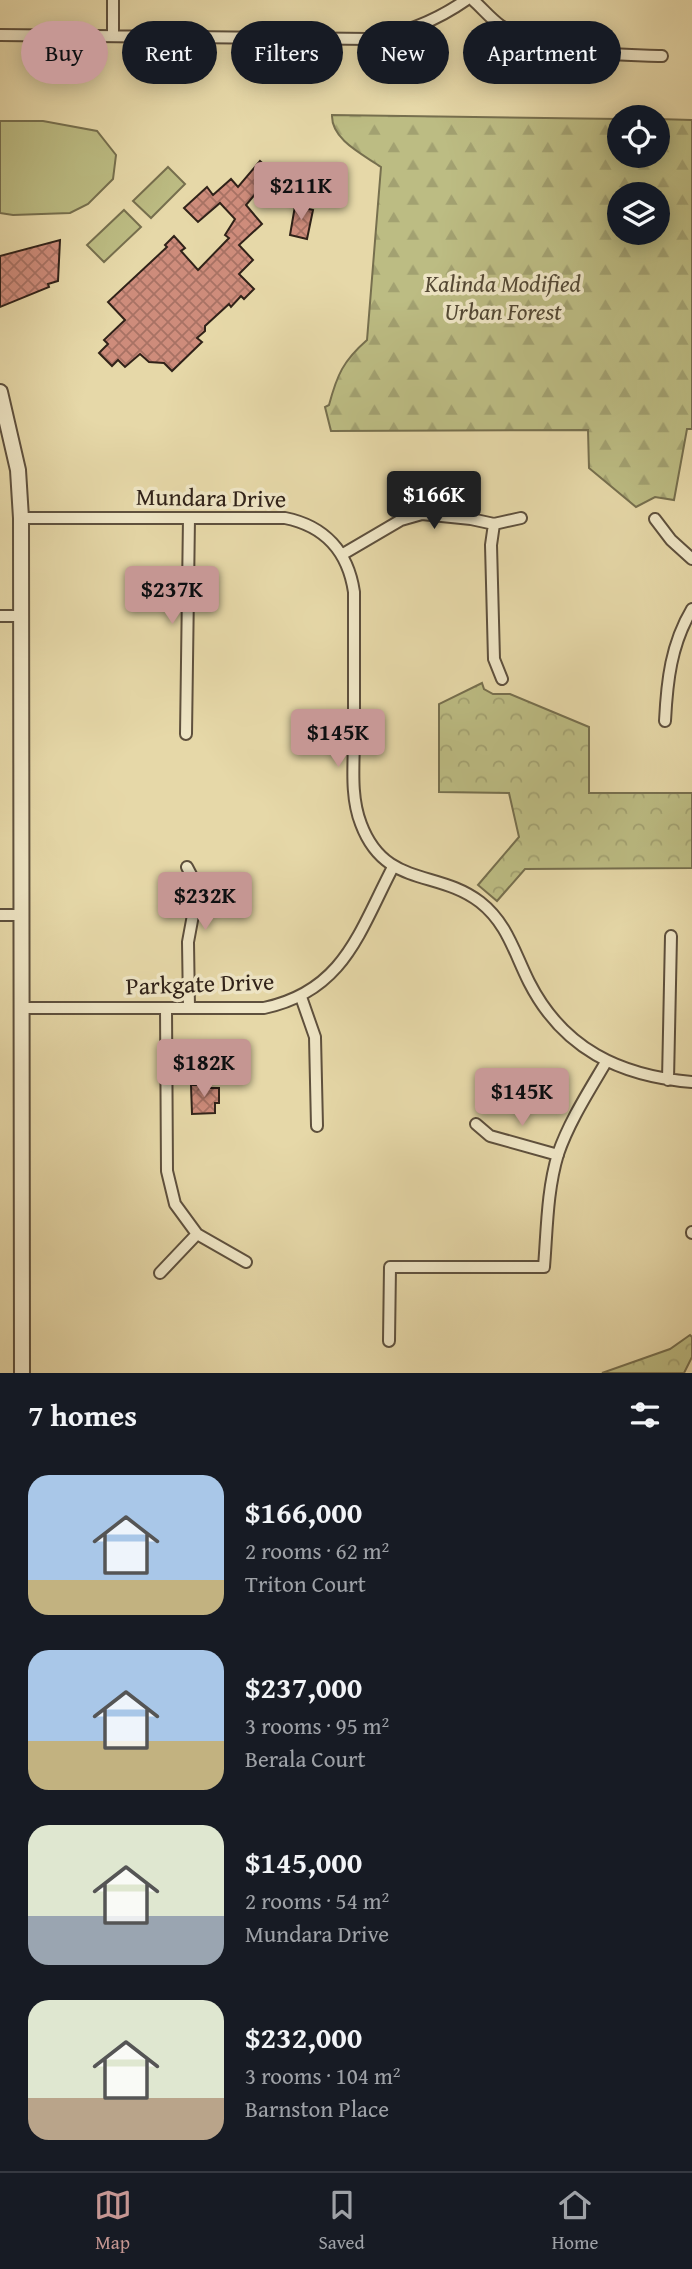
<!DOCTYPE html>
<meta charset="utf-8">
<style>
:root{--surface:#171b24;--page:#20242c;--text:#f1f3f6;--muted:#9ea1a6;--line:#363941;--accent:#c59692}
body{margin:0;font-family:"Gentium Book Plus",serif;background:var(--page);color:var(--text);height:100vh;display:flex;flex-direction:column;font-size:26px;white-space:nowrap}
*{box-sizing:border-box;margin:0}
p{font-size:23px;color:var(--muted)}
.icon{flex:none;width:38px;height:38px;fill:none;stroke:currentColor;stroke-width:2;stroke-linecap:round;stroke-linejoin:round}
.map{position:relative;height:1373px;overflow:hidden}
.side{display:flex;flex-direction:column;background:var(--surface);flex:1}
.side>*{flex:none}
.banner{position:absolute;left:21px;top:21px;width:651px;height:63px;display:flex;gap:14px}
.buttons{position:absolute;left:607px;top:105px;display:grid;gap:14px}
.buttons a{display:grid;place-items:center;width:63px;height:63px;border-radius:50%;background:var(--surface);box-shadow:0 4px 18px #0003;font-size:35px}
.price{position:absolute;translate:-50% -60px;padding:0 16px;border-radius:7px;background:var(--accent);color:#111;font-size:23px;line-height:46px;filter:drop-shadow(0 2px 4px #0008)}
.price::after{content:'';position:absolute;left:50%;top:42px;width:21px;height:16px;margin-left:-10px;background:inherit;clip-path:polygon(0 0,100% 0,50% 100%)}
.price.current{background:#222;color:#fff}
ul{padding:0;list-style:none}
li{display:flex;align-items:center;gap:21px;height:175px;padding:0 28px}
li span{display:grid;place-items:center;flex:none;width:196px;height:140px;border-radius:21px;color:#555}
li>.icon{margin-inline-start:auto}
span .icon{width:84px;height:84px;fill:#fffc;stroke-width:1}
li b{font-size:30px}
h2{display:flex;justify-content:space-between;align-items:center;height:84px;padding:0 28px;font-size:30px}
.chip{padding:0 24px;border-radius:32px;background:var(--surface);box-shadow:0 4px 18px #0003;font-size:24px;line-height:63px}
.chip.current{background:var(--accent);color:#111}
.dock{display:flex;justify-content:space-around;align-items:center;height:98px;border-top:2px solid var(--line);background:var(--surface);font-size:19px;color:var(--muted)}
.dock a{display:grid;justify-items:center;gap:4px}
.dock .current{color:var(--accent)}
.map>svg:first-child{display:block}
</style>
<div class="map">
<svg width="692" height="1373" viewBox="0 0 692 1373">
<defs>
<pattern id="forest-firs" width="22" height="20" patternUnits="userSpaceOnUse" patternTransform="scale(1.75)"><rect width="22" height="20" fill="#bcbc83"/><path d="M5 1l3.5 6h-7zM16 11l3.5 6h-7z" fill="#a2a171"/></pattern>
<pattern id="park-crowns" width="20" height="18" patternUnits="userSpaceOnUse" patternTransform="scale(1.75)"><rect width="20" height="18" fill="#bcbc83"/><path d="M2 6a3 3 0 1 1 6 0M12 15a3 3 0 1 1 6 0" fill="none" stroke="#a2a171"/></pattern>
<pattern id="building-cross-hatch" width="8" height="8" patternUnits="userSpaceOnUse" patternTransform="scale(1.75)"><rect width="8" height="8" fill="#ce8c7b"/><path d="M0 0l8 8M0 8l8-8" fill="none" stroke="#a87264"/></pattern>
</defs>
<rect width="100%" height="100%" fill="#e6d8a8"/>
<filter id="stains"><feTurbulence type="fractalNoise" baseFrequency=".00286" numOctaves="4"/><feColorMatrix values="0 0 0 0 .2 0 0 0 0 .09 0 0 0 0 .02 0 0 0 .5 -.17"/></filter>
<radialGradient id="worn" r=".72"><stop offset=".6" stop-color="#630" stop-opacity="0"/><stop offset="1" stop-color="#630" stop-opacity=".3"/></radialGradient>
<!-- forest -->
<path fill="url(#forest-firs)" stroke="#766f4e" stroke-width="2" fill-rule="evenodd" d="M332,115L619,119L620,156H658V119L692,120V429H687L674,500L655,497L636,507L589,468L588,430L331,431L325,407L329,405C337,375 343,361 367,340L381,167C364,155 331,140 332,115ZM620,194H658V233H620Z"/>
<!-- park -->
<path fill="url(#park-crowns)" stroke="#766f4e" stroke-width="2" d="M482,683L484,689L493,694H510L589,727V793H692V868L525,869L497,901L478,885L519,837L509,793L439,792V704Z
M690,1335L692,1337V1357L684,1373H602L670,1349Z"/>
<!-- garden -->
<path fill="#bcbc83" stroke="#766f4e" stroke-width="2" d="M0,121H43L97,131L116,155L113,179L88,204L70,213L13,215L0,213Z
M168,167L185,184L151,218L133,201Z
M124,210L141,227L104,262L87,245Z"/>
<!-- building -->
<path fill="url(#building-cross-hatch)" stroke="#302219" stroke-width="2" d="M260,161L273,173L246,205L262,224L239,245L253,260L239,274L254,289L244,299L241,296L231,307L229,304L205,326V331L197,338L202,342L172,371L164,363L149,362L140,354L125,367L118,360L112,366L99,353L108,344L104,340L125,320L108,302L167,247L165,245L174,236L185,248L181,251L198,270L229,238L225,235L235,219L220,203L198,222L184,208L207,187L213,195L231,179L238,187Z
M295,206L313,210L307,239L290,235Z
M60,240L58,281L48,284L49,287L0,307V256Z
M191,1085H204V1088H219V1103H215V1113L192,1114Z"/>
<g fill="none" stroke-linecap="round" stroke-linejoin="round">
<!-- minor casing -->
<g stroke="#5e503d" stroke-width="14">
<path id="minor" d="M113,0V36
M473,0C482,8 491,19 501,26C549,56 607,54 662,56
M0,35L370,39C406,33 436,21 466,0
M21,518H285C325,526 348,552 354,592C354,639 354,687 354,735C354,764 350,796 361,824C385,888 437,869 480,902C507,923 514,952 529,982C563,1049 620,1076 692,1082
M655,519L671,540L692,559
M494,524L491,545L494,659L502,679
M343,554L401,520L422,514L471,519L494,524L521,518
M0,616H22
M665,721C667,681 671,644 692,609
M186,734L189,518
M187,867L198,888L188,942L189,1008
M0,915H21
M301,997L315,1037L317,1126
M21,1008H264C344,991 359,932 393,867
M166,1009L167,1171L175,1204L197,1234L246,1262
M668,1080L671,936
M476,1124L490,1136L558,1155
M692,1232V1233
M160,1273L197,1234
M389,1341L390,1267H544C547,1230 547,1190 558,1154C569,1122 589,1091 606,1062"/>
</g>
<!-- tertiary casing -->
<g stroke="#5e503d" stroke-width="18">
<path id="tertiary" d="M0,392L18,470L21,518L22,1373"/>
</g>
<!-- minor -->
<use href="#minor" stroke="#efe6c6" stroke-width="10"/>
<!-- tertiary -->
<use href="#tertiary" stroke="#efe6c6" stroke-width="14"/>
</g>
<g text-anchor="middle" stroke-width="7" stroke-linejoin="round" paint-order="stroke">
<!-- park labels -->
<g font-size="24" font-style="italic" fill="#534834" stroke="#efe6c6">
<text x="503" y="292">Kalinda Modified<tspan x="503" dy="28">Urban Forest</tspan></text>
</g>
<!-- street labels -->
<g font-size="24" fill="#302219" stroke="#efe6c6">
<text transform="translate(211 498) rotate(1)" y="8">Mundara Drive</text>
<text transform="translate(200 984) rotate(-2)" y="8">Parkgate Drive</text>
</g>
</g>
<rect width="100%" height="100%" filter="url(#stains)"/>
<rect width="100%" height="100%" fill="url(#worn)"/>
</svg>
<div class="buttons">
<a><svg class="icon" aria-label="locate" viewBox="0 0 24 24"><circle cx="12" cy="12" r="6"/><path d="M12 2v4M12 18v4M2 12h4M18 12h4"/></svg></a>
<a><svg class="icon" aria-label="layers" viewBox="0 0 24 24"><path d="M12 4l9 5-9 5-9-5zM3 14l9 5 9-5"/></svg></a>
</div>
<b class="price" style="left:301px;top:222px">$211K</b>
<b class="price current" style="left:434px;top:531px">$166K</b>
<b class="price" style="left:172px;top:626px">$237K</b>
<b class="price" style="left:338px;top:769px">$145K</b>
<b class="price" style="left:205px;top:932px">$232K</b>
<b class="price" style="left:204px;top:1099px">$182K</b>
<b class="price" style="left:522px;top:1128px">$145K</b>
<div class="banner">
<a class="chip current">Buy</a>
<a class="chip">Rent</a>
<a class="chip">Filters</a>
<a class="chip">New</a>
<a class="chip">Apartment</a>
</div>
</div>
<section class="side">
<h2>7 homes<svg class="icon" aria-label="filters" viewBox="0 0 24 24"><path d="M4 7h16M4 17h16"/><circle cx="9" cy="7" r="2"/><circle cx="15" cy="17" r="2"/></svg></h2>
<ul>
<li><span style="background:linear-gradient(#a9c7e8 75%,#c2b280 0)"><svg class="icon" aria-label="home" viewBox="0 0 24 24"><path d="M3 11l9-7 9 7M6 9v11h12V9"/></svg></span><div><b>$166,000</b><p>2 rooms · 62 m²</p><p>Triton Court</p></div></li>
<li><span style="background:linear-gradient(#a9c7e8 65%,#c2b280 0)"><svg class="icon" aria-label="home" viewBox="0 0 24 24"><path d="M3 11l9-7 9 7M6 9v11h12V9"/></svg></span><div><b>$237,000</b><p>3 rooms · 95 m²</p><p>Berala Court</p></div></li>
<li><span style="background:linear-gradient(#dfe7d0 65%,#9aa5b1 0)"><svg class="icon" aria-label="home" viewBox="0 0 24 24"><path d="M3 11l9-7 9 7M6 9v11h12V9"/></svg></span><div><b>$145,000</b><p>2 rooms · 54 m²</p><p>Mundara Drive</p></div></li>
<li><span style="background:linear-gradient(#dfe7d0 70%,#b9a48a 0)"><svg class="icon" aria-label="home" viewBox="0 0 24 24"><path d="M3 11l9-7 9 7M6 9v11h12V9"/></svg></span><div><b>$232,000</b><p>3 rooms · 104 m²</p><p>Barnston Place</p></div></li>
</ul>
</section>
<nav class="dock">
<a class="current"><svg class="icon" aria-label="map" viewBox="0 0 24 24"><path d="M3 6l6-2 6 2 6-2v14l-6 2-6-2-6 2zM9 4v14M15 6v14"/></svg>Map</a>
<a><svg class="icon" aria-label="saved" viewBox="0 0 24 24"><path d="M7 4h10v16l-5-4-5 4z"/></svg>Saved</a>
<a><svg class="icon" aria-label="home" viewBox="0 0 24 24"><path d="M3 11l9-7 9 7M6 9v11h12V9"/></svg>Home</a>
</nav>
